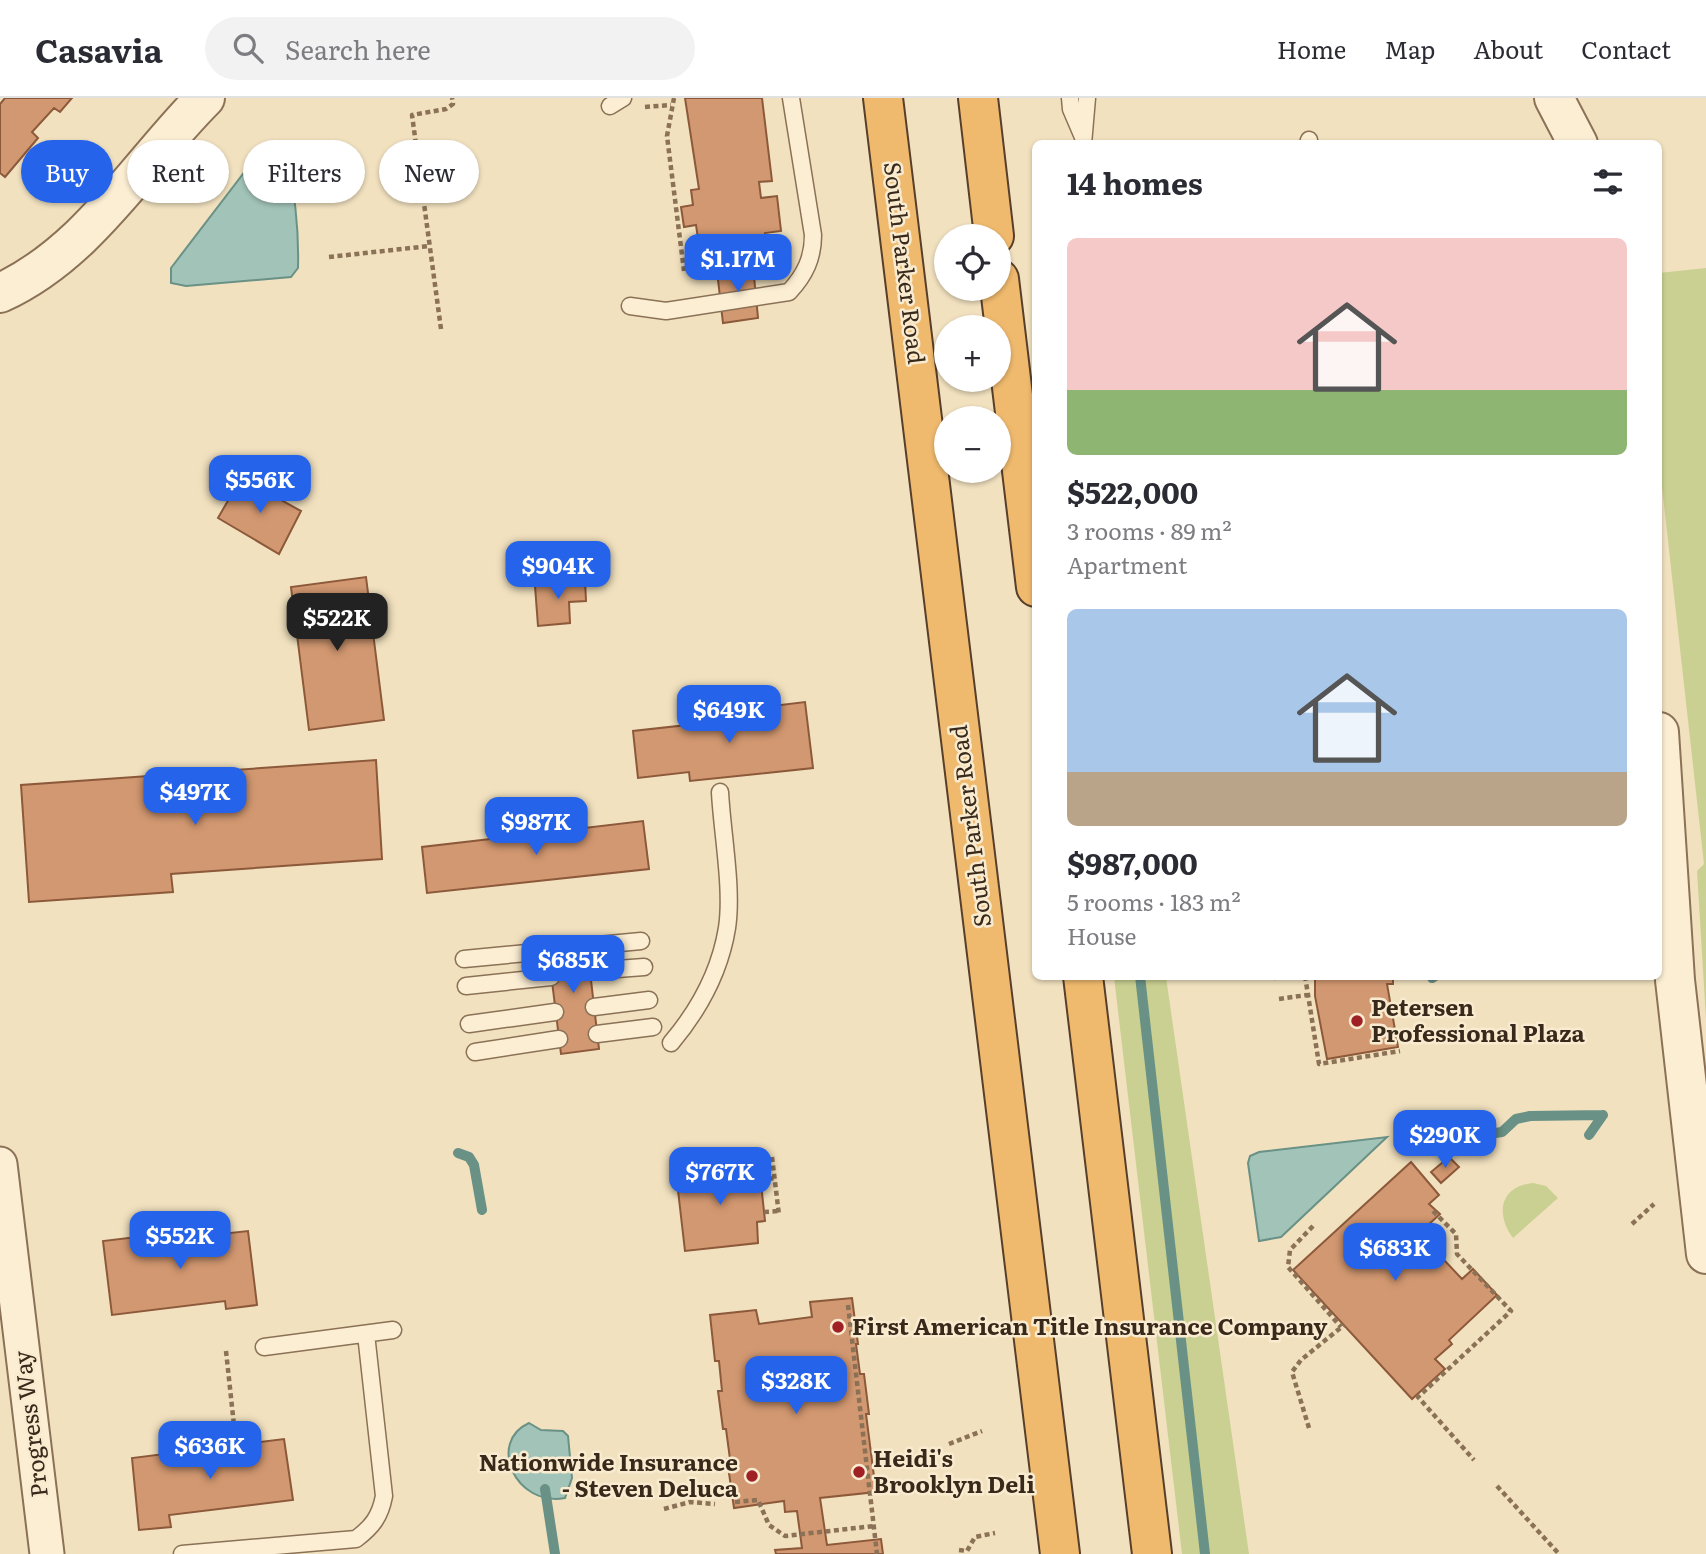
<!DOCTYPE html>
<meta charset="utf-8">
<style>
:root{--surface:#fff;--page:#f2f2f3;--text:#2b2b33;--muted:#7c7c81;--line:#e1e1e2;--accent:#2563eb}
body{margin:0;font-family:Literata,serif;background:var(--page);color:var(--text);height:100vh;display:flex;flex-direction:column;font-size:26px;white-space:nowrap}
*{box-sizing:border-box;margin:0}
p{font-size:23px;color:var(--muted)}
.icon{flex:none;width:38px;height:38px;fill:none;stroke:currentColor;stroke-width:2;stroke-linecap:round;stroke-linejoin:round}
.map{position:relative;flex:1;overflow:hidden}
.side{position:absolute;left:1032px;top:42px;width:630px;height:840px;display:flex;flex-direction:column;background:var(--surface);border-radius:10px;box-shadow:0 2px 5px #0004}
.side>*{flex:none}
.banner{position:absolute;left:21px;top:42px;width:665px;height:63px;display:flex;gap:14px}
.fabs{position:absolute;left:934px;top:126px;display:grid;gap:14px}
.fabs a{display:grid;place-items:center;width:77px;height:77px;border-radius:50%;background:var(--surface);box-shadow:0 2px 5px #0004;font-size:35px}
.price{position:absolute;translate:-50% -60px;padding:0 16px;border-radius:14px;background:var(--accent);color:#fff;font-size:23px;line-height:46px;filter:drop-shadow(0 2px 4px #0008)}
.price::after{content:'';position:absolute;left:50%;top:42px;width:21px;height:16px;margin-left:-10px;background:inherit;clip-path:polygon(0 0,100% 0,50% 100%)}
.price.on{background:#222;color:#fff}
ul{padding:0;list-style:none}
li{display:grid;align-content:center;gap:14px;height:371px;padding:0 35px}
li span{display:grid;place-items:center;height:217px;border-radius:10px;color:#555}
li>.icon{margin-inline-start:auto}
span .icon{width:126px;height:126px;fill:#fffc;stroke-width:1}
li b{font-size:30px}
h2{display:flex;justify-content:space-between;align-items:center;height:84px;padding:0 35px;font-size:30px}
.tag{padding:0 24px;border-radius:32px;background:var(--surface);box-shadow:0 2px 5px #0004;font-size:24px;line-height:63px}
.tag.on{background:var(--accent);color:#fff}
header{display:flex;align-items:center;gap:42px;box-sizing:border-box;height:98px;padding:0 35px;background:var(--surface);border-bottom:2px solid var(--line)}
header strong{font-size:33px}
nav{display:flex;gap:38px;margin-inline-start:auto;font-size:24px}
.search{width:490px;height:63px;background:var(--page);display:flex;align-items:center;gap:18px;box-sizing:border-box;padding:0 24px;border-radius:38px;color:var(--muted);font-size:26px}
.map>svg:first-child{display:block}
</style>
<header>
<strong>Casavia</strong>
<div class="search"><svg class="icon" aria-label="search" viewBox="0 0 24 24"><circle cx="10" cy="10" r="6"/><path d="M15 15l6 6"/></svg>Search here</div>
<nav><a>Home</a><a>Map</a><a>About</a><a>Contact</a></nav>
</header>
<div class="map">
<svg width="1706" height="1456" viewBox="0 0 1706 1456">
<rect width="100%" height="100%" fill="#f1e1bf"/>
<!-- green -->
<path fill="#cad092" d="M1706,170V921L1697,773L1704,766L1659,362V175Z
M1114,879H1166L1249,1456H1182Z
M1533,1085L1546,1088L1558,1100L1513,1140C1495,1116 1500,1088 1533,1085Z"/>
<!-- water -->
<path fill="#a2c3b8" stroke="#699186" stroke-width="2" d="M271,47L283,51C295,84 299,135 298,170L291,179L186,188L171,185V170L262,51Z
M1387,1039L1281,1139L1259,1143L1248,1065L1250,1058L1259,1054Z
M529,1325L541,1332L563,1333L568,1338L572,1380L565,1400C515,1409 487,1344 529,1325Z"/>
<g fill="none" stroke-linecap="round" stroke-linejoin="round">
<!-- stream -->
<path stroke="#699186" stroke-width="10" d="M1140,878L1205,1456
M1432,880L1435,878
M1589,1037L1603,1017
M1449,1042L1502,1034L1516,1021L1530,1018L1603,1017
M458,1055L469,1059L474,1067L482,1112
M545,1391L555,1456"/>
</g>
<!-- building -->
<path fill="#d29871" stroke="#8c593a" stroke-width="2" d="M5,0H72L60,14L54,10L32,34L38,40L5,79L0,75V6Z
M685,0H762L772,83L759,84L761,100L777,98L781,133L765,135L769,167L703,174L696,127L684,129L681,109L693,107L691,92L699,91Z
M753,168L758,220L723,225L717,173Z
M241,380L301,413L279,456L218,420Z
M366,479L384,622L309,632L291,489Z
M585,482L586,503L569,504L570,525L538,528L535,488Z
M805,604L813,670L690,683L689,674L638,680L633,633L732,622V613Z
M376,662L382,761L171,776L173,794L29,804L21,687Z
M643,723L649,771L427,795L422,749Z
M586,839L599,951L561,956L547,843Z
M1315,878H1393V886H1387L1398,949L1327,961L1315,898Z
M1449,1059L1459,1069L1441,1085L1431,1074Z
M1411,1064L1439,1097L1429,1106L1440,1116L1414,1140L1422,1149L1427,1144L1462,1181L1473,1171L1497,1197L1449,1242L1452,1246L1435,1261L1445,1271L1412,1301L1293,1172Z
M749,1067L750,1077L760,1076L765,1123L757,1124L758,1145L685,1153L676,1075Z
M212,1130V1137L248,1133L257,1207L226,1211L225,1203L112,1217L103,1143Z
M852,1200L858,1246H856L860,1276H864L869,1316H866L876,1394L820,1400L827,1447L881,1441L883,1456H776L775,1452L802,1450L797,1413L785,1414L784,1403L734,1410L727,1361H730L726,1331H723L718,1293H722L719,1263H715L710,1217L756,1212L759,1226L812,1219L810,1204Z
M284,1341L293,1402L169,1417L171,1429L139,1432L132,1360Z"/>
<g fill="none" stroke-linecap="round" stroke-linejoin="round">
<!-- service casing -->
<g stroke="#8b7156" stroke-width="19">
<path id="service" d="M1070,0L1071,11L1083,39
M610,8L623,0
M1083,46L1087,0
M1308,46L1309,42
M630,208L666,213L789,194C805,177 813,160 813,137L791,0
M588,848L641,843
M464,861L548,853
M590,873L644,869
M466,888L551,879
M594,909L649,902
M469,926L555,914
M597,936L653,929
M671,945C698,913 720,873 727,830C733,791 722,734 720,694
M475,954L559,941
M264,1249L393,1232
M182,1456L356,1441C372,1429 380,1419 384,1398L366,1236"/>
</g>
<!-- minor casing -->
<g stroke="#8b7156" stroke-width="37">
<path id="minor" d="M0,1066L47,1456"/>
</g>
<!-- tertiary casing -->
<g stroke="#8b7156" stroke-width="42">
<path id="tertiary" d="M1554,0L1578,46
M0,195C88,155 138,67 205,0
M1659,634L1675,882L1706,1156"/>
</g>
<!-- trunk casing -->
<g stroke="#583f2b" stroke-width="42">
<path id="trunk" d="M883,0L1060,1456
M978,0L994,138
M999,181L1036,489
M1083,878L1152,1456"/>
</g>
<!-- path -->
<path stroke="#8b7156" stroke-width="4.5" stroke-dasharray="5 3.5" stroke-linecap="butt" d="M674,0L667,38L684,173
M645,9L671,7
M329,159L429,148
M441,231L412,17L446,11L453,6L452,0
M1305,878L1319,966L1400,953
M1274,880L1298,878
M1279,901L1307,897
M772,1059L779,1117
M760,1082L775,1080
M1433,1113L1456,1136L1457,1156L1511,1213L1418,1299L1474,1362
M764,1114L779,1113
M1632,1126L1654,1106
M1313,1128L1290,1152L1288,1169L1341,1229
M848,1207L877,1456
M226,1253L236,1346
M1309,1330L1292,1274L1301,1262L1344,1227
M949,1346L982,1333
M1497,1388L1559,1456
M735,1404L758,1402L769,1427L785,1438L874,1428
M664,1411L690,1404L715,1406
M959,1452L967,1453L975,1439L995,1435"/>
<!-- service -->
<use href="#service" stroke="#fbeed3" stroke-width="16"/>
<!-- minor -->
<use href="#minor" stroke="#fbeed3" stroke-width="33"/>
<!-- tertiary -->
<use href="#tertiary" stroke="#fbeed3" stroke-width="38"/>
<!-- trunk -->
<use href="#trunk" stroke="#f0ba6e" stroke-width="38"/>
</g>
<!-- markers -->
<g fill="#9f2124" stroke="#f8ebcf" stroke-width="2.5">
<circle cx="1357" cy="923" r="7"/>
<circle cx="838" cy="1229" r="7"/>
<circle cx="859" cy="1374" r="7"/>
<circle cx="752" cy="1378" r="7"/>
</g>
<g text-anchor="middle" stroke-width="5" stroke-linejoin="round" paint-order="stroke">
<!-- street labels -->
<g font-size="23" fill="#39291b" stroke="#f8ebcf">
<text transform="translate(904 165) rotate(83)" y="8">South Parker Road</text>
<text transform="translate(971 728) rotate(-97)" y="8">South Parker Road</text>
<text transform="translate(31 1326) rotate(-97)" y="8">Progress Way</text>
</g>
<!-- poi labels -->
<g font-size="23" font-weight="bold" fill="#39291b" stroke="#f8ebcf" text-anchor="start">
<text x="1371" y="918">Petersen<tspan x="1371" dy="26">Professional Plaza</tspan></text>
<text x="852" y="1237">First American Title Insurance Company</text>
<text x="873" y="1369">Heidi's<tspan x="873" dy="26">Brooklyn Deli</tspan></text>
<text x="738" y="1373" text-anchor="end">Nationwide Insurance<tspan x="738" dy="26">- Steven Deluca</tspan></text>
</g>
</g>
</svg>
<div class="fabs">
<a><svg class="icon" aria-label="locate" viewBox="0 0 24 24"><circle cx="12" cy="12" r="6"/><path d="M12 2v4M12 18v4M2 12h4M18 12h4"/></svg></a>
<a>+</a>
<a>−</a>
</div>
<b class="price" style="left:738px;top:196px">$1.17M</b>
<b class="price" style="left:260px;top:417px">$556K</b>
<b class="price" style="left:558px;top:503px">$904K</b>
<b class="price on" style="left:337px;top:555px">$522K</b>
<b class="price" style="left:729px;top:647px">$649K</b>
<b class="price" style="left:195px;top:729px">$497K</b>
<b class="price" style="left:536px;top:759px">$987K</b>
<b class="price" style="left:573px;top:897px">$685K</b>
<b class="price" style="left:1445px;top:1072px">$290K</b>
<b class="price" style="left:720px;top:1109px">$767K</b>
<b class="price" style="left:180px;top:1173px">$552K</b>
<b class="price" style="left:1395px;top:1185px">$683K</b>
<b class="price" style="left:796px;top:1318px">$328K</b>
<b class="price" style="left:210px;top:1383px">$636K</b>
<div class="banner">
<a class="tag on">Buy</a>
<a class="tag">Rent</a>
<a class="tag">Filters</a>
<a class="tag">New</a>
</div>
<section class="side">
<h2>14 homes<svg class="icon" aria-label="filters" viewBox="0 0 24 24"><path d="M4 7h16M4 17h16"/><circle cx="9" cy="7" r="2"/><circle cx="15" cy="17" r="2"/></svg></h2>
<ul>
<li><span style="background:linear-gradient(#f6c9c9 70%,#8fb573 0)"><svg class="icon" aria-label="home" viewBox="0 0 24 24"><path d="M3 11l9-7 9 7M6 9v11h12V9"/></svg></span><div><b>$522,000</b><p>3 rooms · 89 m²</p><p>Apartment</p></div></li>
<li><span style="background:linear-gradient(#a9c7e8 75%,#b9a48a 0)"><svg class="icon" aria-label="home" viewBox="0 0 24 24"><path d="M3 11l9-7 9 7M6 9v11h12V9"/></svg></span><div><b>$987,000</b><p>5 rooms · 183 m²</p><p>House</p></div></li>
</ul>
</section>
</div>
